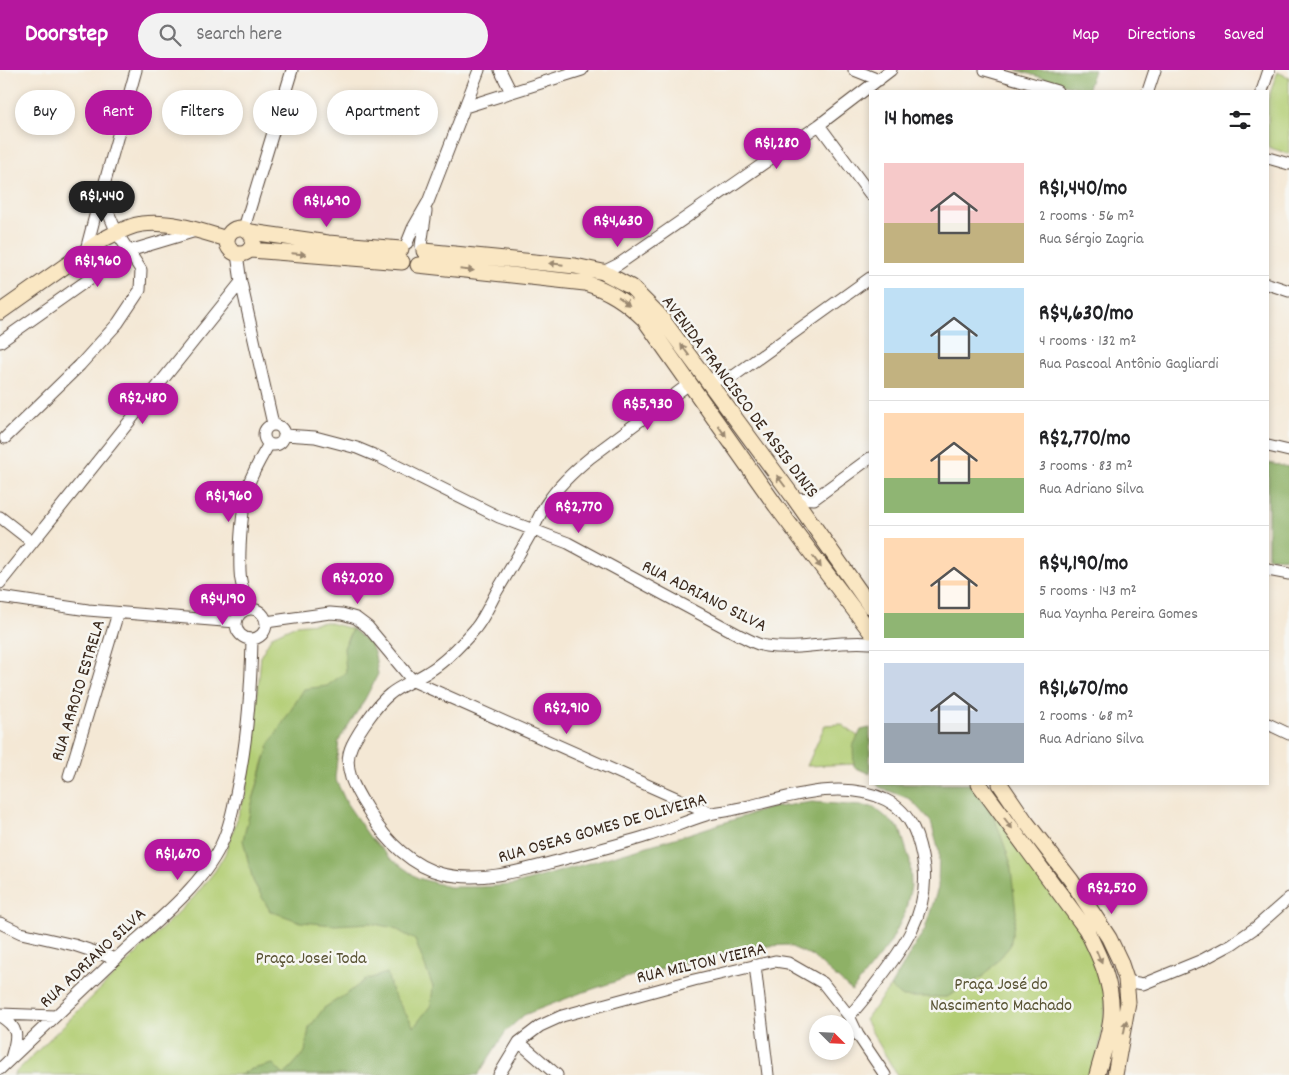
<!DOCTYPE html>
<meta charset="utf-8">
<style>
:root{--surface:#fff;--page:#f2f2f2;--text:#202124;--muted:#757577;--line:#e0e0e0;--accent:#b5179e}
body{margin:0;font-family:Dekko,sans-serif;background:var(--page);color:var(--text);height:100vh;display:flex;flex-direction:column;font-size:19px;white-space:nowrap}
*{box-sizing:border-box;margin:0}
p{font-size:16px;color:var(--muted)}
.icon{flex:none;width:28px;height:28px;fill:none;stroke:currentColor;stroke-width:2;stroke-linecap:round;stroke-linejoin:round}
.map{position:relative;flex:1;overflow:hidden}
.panel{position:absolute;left:869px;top:20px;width:400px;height:695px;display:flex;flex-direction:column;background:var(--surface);border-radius:0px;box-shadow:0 2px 8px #0003}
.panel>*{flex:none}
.hud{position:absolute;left:15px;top:20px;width:475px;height:45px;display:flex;gap:10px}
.needle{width:32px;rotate:114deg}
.controls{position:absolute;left:809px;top:945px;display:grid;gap:10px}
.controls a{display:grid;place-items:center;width:45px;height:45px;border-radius:50%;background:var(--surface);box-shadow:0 2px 8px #0003;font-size:25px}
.price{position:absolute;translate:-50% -42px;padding:0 11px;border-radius:18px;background:var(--accent);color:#fff;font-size:16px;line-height:32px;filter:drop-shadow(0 1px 2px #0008)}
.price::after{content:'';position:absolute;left:50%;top:30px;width:15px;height:11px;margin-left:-8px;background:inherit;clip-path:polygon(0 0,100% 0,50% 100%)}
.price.selected{background:#222;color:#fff}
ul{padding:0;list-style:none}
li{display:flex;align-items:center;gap:15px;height:125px;padding:0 15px}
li+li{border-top:1px solid var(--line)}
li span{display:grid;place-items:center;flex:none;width:140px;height:100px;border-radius:0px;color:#555}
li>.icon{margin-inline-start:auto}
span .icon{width:60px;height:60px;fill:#fffc;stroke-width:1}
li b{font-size:21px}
h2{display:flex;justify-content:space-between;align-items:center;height:60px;padding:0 15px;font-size:21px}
.pill{padding:0 18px;border-radius:22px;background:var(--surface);box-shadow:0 2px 8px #0003;font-size:18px;line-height:45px}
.pill.selected{background:var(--accent);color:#fff}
header{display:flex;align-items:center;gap:30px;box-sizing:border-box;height:70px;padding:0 25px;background:var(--accent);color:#fff}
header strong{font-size:24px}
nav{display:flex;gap:28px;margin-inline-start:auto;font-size:18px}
.search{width:350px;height:45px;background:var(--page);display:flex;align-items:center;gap:12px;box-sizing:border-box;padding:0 18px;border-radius:28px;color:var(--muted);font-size:19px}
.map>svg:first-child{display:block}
</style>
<header>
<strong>Doorstep</strong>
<div class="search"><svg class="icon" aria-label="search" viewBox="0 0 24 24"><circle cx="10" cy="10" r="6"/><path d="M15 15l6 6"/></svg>Search here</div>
<nav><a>Map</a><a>Directions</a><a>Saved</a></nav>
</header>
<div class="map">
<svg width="1289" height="1005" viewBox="0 0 1289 1005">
<rect width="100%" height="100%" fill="#f6f6f2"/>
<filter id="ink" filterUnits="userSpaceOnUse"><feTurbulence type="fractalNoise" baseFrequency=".02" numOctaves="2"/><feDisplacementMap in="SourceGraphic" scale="10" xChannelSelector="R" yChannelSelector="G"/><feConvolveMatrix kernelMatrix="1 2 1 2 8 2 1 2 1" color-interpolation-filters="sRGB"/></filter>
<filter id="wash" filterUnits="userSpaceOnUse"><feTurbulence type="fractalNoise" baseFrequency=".0096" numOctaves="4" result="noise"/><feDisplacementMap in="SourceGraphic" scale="20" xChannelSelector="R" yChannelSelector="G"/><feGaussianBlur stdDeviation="1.12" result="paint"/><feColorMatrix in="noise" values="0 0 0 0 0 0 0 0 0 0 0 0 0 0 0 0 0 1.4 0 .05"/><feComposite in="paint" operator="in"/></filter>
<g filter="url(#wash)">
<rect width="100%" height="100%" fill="#f4e8d5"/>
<!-- green -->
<path fill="#b3ce75" stroke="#777c4a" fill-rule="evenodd" d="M1277,2L1289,7V84L1268,77V30Z
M326,552L352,559L346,572C359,582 370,593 367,610L331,666L327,687L330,716L341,738L355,760L374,783L390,799L408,812L428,821L449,826H515L788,749C812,743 849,737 871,748C905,764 907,813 894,844C884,867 867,893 848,910C842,905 837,899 831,894C811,877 790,869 763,869L539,928C505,942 486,974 469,1005H13L194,827L215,801L225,784L246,723L254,664L261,585L272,566L296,555ZM265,687C267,704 253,750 244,767L253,730Z
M841,654L870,675L855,694L807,696L825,655Z
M991,738L1078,856L1095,886L1106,930L1104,953L1094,1005H897L865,950L890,917L901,925L1010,797Z"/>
<!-- forest -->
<path fill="#8eb166" stroke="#646e42" d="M1016,0H1094L1087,21Z
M1268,393L1289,397V488L1268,487Z
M352,559L371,575L375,585L378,604L364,631L339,670L335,708L347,734L369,766L391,789L418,808L449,817H482L513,815L682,766L770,738L812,732L874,737L900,759L910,791L911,816L905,843L890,873L852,921L812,886L787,875L751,877L632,906L578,924L524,945L506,961L478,1005H239L252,999L273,994L284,1005L305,982L309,958L324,938L348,923L365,910L387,903L392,922L414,957L431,935L433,917L415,870L394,858L370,853L334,855L301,852L270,841L253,811L243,770L253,730L269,675L304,619L327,616L346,602L344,578Z
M870,658V704L854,697L853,676L861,660Z
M877,714H972L991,738L1010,791L1016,843L1010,876L984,906L947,927H903L890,917L925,859L938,818L939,782L931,752L910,729L879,717Z"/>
</g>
<g filter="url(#ink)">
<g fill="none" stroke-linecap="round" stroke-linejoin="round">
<!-- street casing -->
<g stroke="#574639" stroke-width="13">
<path id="street" d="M500,0L511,22
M854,0L879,10
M985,0L1057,21
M1148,21L1155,0
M1262,21L1269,0
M465,37L582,0
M819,55L870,124
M1268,88L1289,94
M244,158L292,0
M407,173L413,158L428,132L479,0
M421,176L426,141
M86,180L101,123
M603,202L619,194L819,55L891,0
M241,212L273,354
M1268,214L1289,221
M0,272L129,181L196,161
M705,308C717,310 724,310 735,305L870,208
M689,314L591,387C575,400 558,416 547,433C541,441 537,452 532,461C521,481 509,501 497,521C490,534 484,548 475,559C462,574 445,592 428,602C416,610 401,615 390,624C377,634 359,661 352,675C340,700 359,725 371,745C386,771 413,797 443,804C483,813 523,800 561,790C590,782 618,775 647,766C667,760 686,751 706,745C714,742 723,742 731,740C741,738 752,735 762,733C801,723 848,711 886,730C913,743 920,771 924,798C929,842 902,880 877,912C868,924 859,936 849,946
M264 365a10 10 0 1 1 20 0a10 10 0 1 1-20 0Z
M285,365L315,367L357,378L381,388L499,447L568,473L741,566C748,569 757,575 766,576C800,581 835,570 870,573
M5,368L80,295L118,253L140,220L141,200L117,163L108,142L103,119L136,0
M1268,376L1289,381
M794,428L814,429L870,388
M0,447L32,472
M1268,500L1289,504
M0,513L241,212L237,184
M0,527L88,540L236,552
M249,538C245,526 240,514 240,501C239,478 242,437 248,416C253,401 261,388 269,374
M236 554a15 15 0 1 1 30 0a15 15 0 1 1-30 0Z
M266,552L330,543L342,544L356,548L368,557L413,611L710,743
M1268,654L1289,664
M69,706L118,543
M0,853L21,863L74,875L116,889
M755,895L768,1005
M1126,909L1132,912L1143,914L1202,890L1232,874L1255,858L1289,828
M0,944L55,946
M0,946C21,959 17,967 11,988
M519,972L557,1005
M0,999C41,960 82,921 123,882C156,852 201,816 220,777C229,759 233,739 237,719C248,669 251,620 252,569
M499,1005L519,972L540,956L562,946L694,910L775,891L788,893L823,913L849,946L858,965L885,1005"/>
</g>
<!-- secondary casing -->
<g stroke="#574639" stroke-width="17">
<path id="secondary" d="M227 171a13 13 0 1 1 26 0a13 13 0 1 1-26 0Z
M251,162L328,173L401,179
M251,180L402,192
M424,181L575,196L603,202L631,217L659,245L794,428L870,536
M418,195L585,213C609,220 626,232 644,249L776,436L870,561
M0,242L102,170C114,164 128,156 142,154C170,150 200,161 227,169
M979,714L1086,859C1100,887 1114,916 1111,948C1109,967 1102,986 1097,1005
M1000,714L1026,752L1071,810L1109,868L1120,891L1126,909L1128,932L1115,1005"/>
</g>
<!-- street -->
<use href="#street" stroke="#fff" stroke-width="11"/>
<!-- secondary -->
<use href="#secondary" stroke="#fae7c3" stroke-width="15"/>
</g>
<!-- one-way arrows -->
<defs><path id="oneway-solid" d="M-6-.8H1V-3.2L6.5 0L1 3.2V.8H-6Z" transform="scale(1.25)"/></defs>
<g fill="#9a8870">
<use href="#oneway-solid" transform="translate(299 184) rotate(5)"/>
<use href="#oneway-solid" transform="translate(556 194) rotate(-174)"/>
<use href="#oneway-solid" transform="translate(467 200) rotate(6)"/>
<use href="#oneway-solid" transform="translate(624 231) rotate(38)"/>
<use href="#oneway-solid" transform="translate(685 280) rotate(-126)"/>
<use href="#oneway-solid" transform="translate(722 361) rotate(54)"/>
<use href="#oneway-solid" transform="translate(781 411) rotate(-127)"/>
<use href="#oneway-solid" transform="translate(817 492) rotate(54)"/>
<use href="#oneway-solid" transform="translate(1008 753) rotate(53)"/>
<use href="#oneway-solid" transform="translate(1099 887) rotate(67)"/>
<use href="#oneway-solid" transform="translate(1125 957) rotate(-79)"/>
</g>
</g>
<g text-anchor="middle" stroke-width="5" stroke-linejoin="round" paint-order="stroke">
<!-- street labels -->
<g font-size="18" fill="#3b2a1e" stroke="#f6f6f2">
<text transform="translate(741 326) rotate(53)" y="6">AVENIDA FRANCISCO DE ASSIS DINIS</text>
<text transform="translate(705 525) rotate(27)" y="6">RUA ADRIANO SILVA</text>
<text transform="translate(77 620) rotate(-73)" y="6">RUA ARROIO ESTRELA</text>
<text transform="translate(602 757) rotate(-16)" y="6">RUA OSEAS GOMES DE OLIVEIRA</text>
<text transform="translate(92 887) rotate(-43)" y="6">RUA ADRIANO SILVA</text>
<text transform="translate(701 892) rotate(-13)" y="6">RUA MILTON VIEIRA</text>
</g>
<!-- park labels -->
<g font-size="18" fill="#595334" stroke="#f6f6f2">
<text x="311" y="893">Praça Josei Toda</text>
<text x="1001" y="919">Praça José do<tspan x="1001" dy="21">Nascimento Machado</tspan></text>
</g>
</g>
</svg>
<div class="controls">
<a><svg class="needle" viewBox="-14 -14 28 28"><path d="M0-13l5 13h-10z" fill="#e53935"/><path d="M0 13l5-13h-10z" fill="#757577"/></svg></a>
</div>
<b class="price" style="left:777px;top:100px">R$1,280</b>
<b class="price selected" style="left:102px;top:153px">R$1,440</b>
<b class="price" style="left:327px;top:158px">R$1,690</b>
<b class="price" style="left:618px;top:178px">R$4,630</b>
<b class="price" style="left:98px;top:218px">R$1,960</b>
<b class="price" style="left:143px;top:355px">R$2,480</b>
<b class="price" style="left:648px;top:361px">R$5,930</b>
<b class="price" style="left:229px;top:453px">R$1,960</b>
<b class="price" style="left:579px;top:464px">R$2,770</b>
<b class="price" style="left:358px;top:535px">R$2,020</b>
<b class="price" style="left:223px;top:556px">R$4,190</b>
<b class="price" style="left:567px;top:665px">R$2,910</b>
<b class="price" style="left:178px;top:811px">R$1,670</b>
<b class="price" style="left:1112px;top:845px">R$2,520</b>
<div class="hud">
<a class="pill">Buy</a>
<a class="pill selected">Rent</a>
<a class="pill">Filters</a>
<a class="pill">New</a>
<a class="pill">Apartment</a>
</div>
<section class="panel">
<h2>14 homes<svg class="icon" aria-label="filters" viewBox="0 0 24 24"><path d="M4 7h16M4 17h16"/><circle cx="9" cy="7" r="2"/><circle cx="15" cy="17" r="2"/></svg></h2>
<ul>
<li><span style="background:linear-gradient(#f6c9c9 60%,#c2b280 0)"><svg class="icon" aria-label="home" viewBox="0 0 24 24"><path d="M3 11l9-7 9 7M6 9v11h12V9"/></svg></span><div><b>R$1,440/mo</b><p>2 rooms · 56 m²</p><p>Rua Sérgio Zagria</p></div></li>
<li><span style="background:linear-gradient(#bfe0f5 65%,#c2b280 0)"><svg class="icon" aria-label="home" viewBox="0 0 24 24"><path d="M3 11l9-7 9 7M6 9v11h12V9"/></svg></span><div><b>R$4,630/mo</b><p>4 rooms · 132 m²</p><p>Rua Pascoal Antônio Gagliardi</p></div></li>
<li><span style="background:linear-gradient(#ffd9b3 65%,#8fb573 0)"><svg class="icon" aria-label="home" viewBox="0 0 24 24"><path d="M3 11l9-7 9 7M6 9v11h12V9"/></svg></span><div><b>R$2,770/mo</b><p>3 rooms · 83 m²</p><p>Rua Adriano Silva</p></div></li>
<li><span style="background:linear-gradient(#ffd9b3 75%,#8fb573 0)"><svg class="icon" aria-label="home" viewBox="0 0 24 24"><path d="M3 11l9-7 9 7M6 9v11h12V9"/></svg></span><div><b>R$4,190/mo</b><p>5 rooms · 143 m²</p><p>Rua Yaynha Pereira Gomes</p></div></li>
<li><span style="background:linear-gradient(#c9d6e8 60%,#9aa5b1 0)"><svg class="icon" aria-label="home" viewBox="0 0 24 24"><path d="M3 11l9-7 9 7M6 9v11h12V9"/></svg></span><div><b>R$1,670/mo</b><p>2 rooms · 68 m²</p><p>Rua Adriano Silva</p></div></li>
</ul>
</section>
</div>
